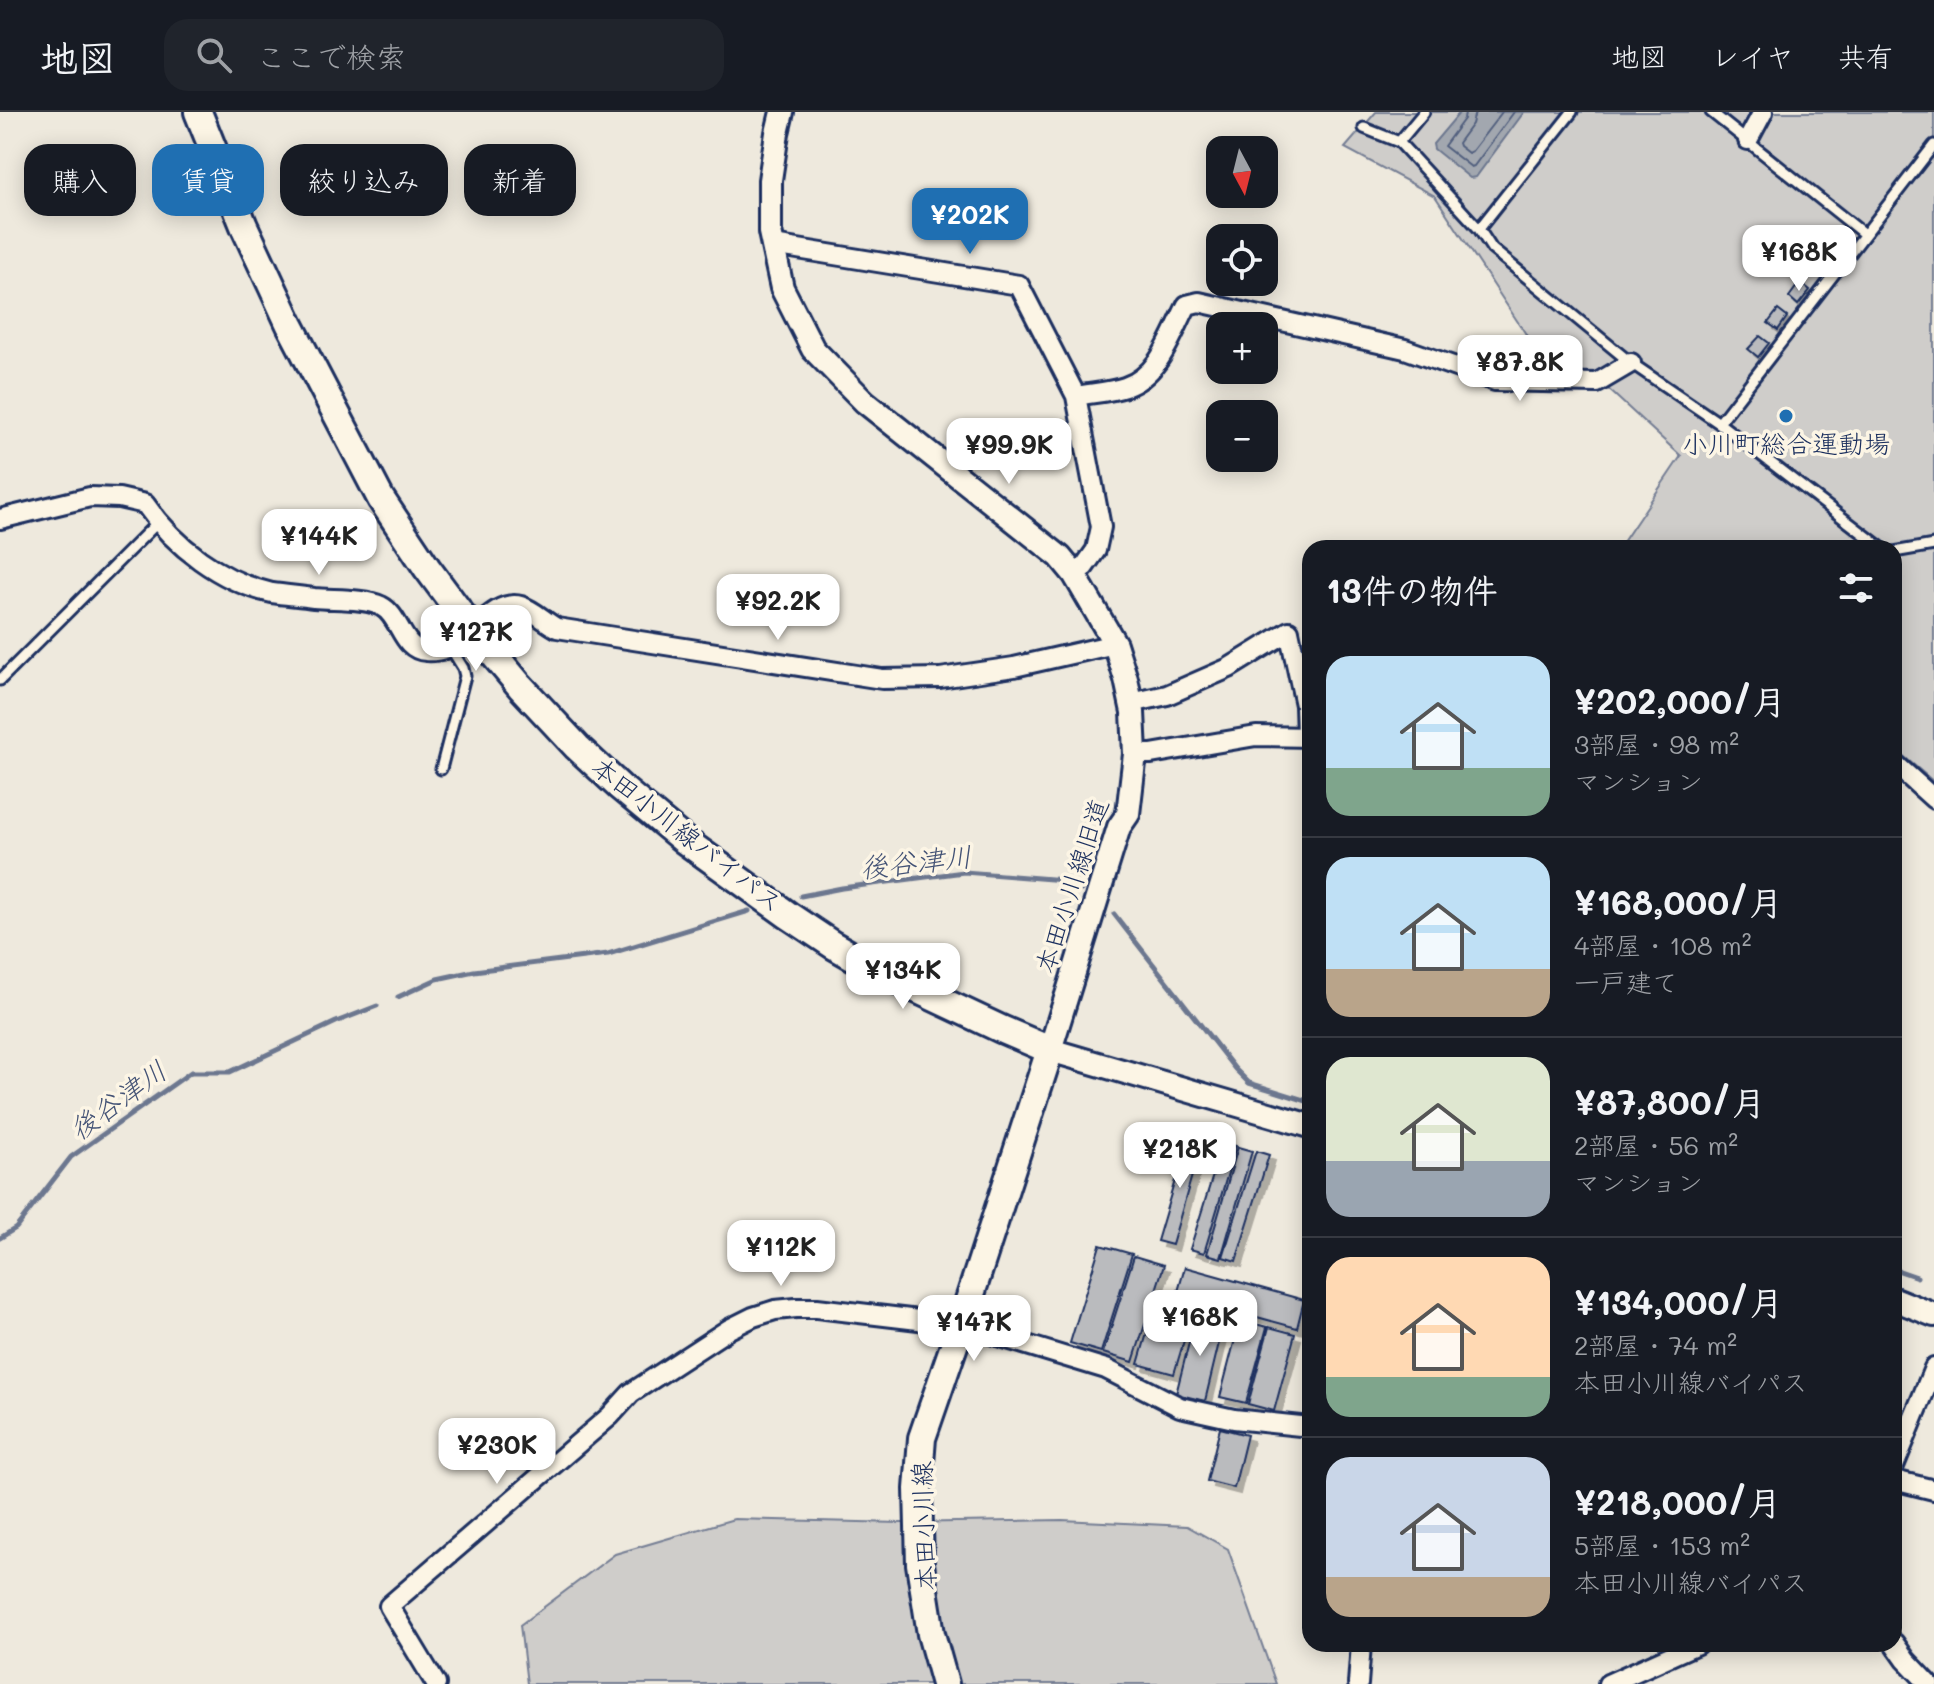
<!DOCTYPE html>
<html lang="ja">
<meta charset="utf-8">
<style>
:root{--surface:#171b24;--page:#20242c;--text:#f1f3f6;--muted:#9ea1a6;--line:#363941;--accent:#1f6fb2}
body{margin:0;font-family:Mali,"Klee One",sans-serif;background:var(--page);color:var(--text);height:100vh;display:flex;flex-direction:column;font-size:30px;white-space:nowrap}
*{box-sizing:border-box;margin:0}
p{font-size:26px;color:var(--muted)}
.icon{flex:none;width:44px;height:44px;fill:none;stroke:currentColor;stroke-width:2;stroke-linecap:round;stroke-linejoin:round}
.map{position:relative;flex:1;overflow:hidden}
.panel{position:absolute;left:1302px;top:428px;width:600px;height:1112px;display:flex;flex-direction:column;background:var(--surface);border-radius:24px;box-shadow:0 4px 20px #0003}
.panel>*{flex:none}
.hud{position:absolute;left:24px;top:32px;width:760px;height:72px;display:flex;gap:16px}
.needle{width:52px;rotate:173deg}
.controls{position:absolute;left:1206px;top:24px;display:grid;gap:16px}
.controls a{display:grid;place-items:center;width:72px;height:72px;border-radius:16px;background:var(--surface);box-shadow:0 4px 20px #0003;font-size:40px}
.price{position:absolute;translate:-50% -68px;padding:0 18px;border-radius:16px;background:#fff;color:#222;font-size:26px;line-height:52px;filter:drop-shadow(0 2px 4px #0008)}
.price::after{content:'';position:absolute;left:50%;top:48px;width:24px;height:18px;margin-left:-12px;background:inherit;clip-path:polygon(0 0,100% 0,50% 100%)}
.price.on{background:var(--accent);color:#fff}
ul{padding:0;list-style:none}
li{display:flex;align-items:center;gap:24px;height:200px;padding:0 24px}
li+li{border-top:2px solid var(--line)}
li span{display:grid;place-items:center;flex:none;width:224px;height:160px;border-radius:24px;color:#555}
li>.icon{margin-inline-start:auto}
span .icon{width:96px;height:96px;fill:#fffc;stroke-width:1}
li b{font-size:34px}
h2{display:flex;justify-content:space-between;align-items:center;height:96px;padding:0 24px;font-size:34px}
.pill{padding:0 28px;border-radius:24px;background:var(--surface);box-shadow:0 4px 20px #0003;font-size:28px;line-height:72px}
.pill.on{background:var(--accent);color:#fff}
header{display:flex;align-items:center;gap:48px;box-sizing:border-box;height:112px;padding:0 40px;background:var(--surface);border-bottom:2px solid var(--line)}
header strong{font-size:38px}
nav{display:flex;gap:44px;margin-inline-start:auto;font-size:28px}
.search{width:560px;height:72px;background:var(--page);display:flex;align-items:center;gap:20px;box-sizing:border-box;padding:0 28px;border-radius:24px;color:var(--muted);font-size:30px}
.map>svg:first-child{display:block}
</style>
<header>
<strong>地図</strong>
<div class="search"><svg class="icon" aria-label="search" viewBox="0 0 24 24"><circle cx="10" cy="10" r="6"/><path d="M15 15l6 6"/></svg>ここで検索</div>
<nav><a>地図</a><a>レイヤ</a><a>共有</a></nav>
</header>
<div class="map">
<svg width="1934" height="1572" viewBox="0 0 1934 1572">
<defs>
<filter id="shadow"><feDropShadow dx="6" dy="6" stdDeviation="0" flood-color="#0004"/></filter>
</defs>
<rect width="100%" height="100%" fill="#eee9dd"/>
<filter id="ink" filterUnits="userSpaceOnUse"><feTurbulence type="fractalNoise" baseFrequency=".0125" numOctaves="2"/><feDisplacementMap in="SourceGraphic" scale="16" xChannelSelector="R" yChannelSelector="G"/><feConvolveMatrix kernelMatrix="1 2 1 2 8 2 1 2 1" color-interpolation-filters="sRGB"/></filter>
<g filter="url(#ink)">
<!-- green -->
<path fill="#cfcdca" stroke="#757e94" stroke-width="2" d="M1376,0H1934V670L1894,636V436H1619L1681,344L1594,264L1514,262L1537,239L1435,84L1345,36Z
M734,1407L901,1411L1062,1408L1187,1414L1228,1437L1276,1572H527L520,1513L615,1442Z"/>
<!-- water -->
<path fill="#a2a7af" stroke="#6c778f" stroke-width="2" d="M1460,0H1524L1476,65L1470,66L1434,37L1433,32Z"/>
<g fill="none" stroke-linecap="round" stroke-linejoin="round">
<!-- shore -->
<path stroke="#515f7e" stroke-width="2" d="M1465,0L1464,7L1444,34L1471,55L1474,54L1514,0
M1475,0L1472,12L1458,31L1459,34L1468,41L1472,39L1502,0"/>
<!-- stream -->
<path stroke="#6c778f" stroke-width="5" d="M801,784L842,776L964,760L1064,768L1081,778
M1114,802L1235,957L1249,971L1310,990
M398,885L437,867L474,859L608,842L749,799
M0,1126L16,1116L71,1045L191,960H230L336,910L377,894
M1894,1157L1917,1165"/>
</g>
<!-- building -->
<path fill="#babbbe" stroke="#1b2f5e" stroke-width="2" filter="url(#shadow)" d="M1800,170L1810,178L1798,193L1789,185Z
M1778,198L1787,205L1778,218L1768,211Z
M1760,224L1769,231L1758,245L1748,237Z
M1189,1021L1203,1025L1172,1133L1157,1129Z
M1223,1031L1236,1034L1204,1141L1190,1137Z
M1238,1035L1252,1039L1221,1146L1207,1142Z
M1256,1039L1269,1043L1236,1149L1223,1145Z
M1100,1133L1132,1142L1101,1240L1070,1231Z
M1134,1144L1164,1153L1133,1250L1103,1241Z
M1185,1155L1304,1188L1297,1216L1177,1183Z
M1158,1184L1194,1195L1174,1262L1138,1252Z
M1196,1203L1224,1210L1205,1289L1176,1282Z
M1240,1208L1267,1215L1246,1291L1220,1285Z
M1269,1215L1295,1222L1274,1299L1248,1292Z
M1220,1316L1247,1323L1234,1376L1207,1369Z"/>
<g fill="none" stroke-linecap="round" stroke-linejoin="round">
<!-- service casing -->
<g stroke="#1b2f5e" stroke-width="15">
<path id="service" d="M1572,0L1479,117L1492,137L1631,251L1719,311L1882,436
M1711,0L1864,122
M1364,16L1399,30L1479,117
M1399,30L1424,0
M1719,311L1934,33
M1894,440L1934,433
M0,568L158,410
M441,657L465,564L463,556L450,535"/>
</g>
<!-- minor casing -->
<g stroke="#1b2f5e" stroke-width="24">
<path id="minor" d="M1748,28L1763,0
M773,133L1019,173L1076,284L1101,415L1096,438L1084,455L1074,462
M1076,284C1092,281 1110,280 1125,275C1160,263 1172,222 1187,193L1199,190L1405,237L1495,269L1597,271L1631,251
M0,407L90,385L119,386L145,392C174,434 221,470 272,481C286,483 300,484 314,486C333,488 364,486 381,494C401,504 401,538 426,539C432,540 444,538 450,535C471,526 495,486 521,494C534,498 545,510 557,516L882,567L940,566L1014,555L1115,532
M1131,591L1167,583L1229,556L1289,519L1305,593L1306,624
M1135,642H1151L1256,624L1310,625
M1894,651L1934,687
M1894,1354L1934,1256
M1894,1368L1934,1378
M1894,1531L1906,1548L1929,1572
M436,1572L389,1494L610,1304L631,1281L729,1217L753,1205L775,1198L796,1196H817L961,1213L1106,1257L1180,1295L1234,1307L1310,1315
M1358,1572L1361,1532
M1608,1572L1697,1532"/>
</g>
<!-- tertiary casing -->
<g stroke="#1b2f5e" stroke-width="28">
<path id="tertiary" d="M782,0L777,21L770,68V120L782,176L813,237L865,290L1060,445L1074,462L1115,532L1126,567L1133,600L1135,642L1128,702L1119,715L1050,938L1310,1014
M1894,1187L1934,1203"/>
</g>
<!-- secondary casing -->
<g stroke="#1b2f5e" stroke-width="32">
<path id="secondary" d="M198,0L244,114L290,213L381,387L427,456L473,518L520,574L577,635L620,675L684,728L788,803L833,833L882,861L1001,917L1050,938L961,1213L922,1326L918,1377L920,1452L931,1522L945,1572"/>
</g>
<!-- service -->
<use href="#service" stroke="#fcf5e5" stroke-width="9"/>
<!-- minor -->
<use href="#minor" stroke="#fcf5e5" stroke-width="18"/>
<!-- tertiary -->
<use href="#tertiary" stroke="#fcf5e5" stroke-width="22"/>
<!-- secondary -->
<use href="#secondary" stroke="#fcf5e5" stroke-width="26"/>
</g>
</g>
<!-- markers -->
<circle fill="#1f6fb2" stroke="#fcf5e5" stroke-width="3" cx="1786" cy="304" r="8"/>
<g text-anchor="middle" stroke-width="7" stroke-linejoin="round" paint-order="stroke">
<!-- poi labels -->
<g font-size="26" fill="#1b2f5e" stroke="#fcf5e5">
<text x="1786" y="341">小川町総合運動場</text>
</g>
<!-- street labels -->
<g font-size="26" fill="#1b2f5e" stroke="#fcf5e5">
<text transform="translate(687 723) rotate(38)" y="9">本田小川線バイパス</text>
<text transform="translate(1072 774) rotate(-72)" y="9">本田小川線旧道</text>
<text transform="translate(924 1414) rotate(-92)" y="9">本田小川線</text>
</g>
<!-- water labels -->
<g font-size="28" font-style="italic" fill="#445376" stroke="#fcf5e5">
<text transform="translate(916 750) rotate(-6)" y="10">後谷津川</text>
<text transform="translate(118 988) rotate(-36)" y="10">後谷津川</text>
</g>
</g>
</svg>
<div class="controls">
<a><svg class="needle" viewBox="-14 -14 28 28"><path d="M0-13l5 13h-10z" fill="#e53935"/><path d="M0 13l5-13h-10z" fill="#9ea1a6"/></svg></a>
<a><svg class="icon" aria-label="locate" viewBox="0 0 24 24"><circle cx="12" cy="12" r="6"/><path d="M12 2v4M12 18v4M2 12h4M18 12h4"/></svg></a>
<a>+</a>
<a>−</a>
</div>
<b class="price on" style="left:970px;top:144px">¥202K</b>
<b class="price" style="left:1799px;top:181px">¥168K</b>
<b class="price" style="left:1520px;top:291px">¥87.8K</b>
<b class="price" style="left:1009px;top:374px">¥99.9K</b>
<b class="price" style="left:319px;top:465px">¥144K</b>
<b class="price" style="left:778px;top:530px">¥92.2K</b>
<b class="price" style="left:476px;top:561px">¥127K</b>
<b class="price" style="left:903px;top:899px">¥134K</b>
<b class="price" style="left:1180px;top:1078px">¥218K</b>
<b class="price" style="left:781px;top:1176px">¥112K</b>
<b class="price" style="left:1200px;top:1246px">¥168K</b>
<b class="price" style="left:974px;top:1251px">¥147K</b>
<b class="price" style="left:497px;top:1374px">¥230K</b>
<div class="hud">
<a class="pill">購入</a>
<a class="pill on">賃貸</a>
<a class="pill">絞り込み</a>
<a class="pill">新着</a>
</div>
<section class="panel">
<h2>13件の物件<svg class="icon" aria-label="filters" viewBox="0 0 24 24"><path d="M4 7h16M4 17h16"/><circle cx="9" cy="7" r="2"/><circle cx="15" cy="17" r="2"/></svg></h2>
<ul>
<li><span style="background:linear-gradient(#bfe0f5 70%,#7fa58c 0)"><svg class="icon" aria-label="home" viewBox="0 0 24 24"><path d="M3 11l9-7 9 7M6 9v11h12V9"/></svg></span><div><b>¥202,000/月</b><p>3部屋 · 98 m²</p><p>マンション</p></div></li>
<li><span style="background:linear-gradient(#bfe0f5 70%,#b9a48a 0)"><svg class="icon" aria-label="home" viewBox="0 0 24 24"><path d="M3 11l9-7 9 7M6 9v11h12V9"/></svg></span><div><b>¥168,000/月</b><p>4部屋 · 108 m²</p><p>一戸建て</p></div></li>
<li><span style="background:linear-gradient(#dfe7d0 65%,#9aa5b1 0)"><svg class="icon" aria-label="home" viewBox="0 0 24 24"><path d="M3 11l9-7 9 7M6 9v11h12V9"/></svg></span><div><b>¥87,800/月</b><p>2部屋 · 56 m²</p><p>マンション</p></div></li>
<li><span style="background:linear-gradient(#ffd9b3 75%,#7fa58c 0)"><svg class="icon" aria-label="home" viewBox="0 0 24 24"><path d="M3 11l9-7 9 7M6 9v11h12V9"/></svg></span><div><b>¥134,000/月</b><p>2部屋 · 74 m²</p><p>本田小川線バイパス</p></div></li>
<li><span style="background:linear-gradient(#c9d6e8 75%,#b9a48a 0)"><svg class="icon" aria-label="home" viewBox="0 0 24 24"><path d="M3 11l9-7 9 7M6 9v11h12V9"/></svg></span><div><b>¥218,000/月</b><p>5部屋 · 153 m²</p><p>本田小川線バイパス</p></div></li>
</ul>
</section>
</div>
